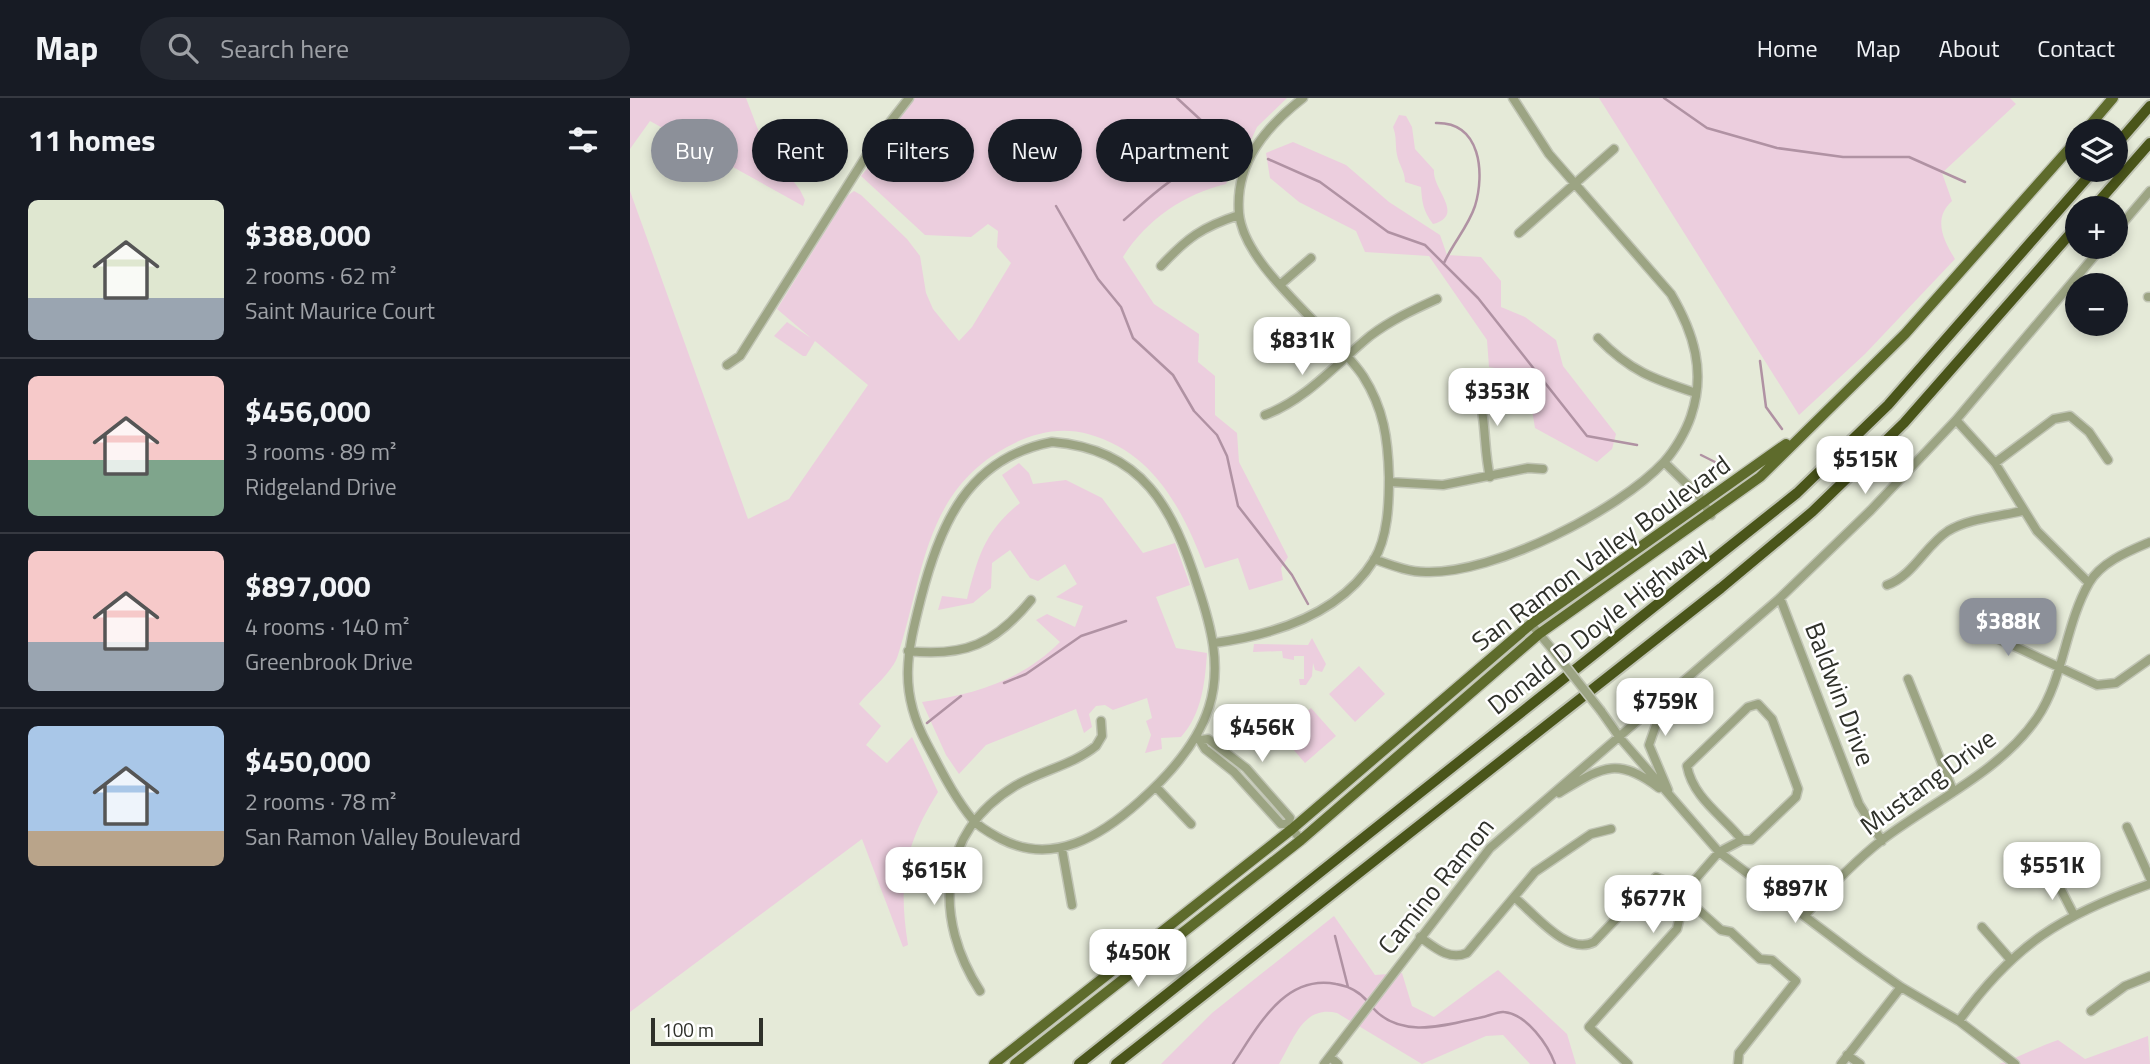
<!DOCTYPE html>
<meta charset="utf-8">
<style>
:root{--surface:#171b24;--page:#242831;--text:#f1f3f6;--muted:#9ea1a6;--line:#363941;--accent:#8c9099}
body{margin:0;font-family:"Titillium Web",sans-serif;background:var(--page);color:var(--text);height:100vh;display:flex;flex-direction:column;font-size:26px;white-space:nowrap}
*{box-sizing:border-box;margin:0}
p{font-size:23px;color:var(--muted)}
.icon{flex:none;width:38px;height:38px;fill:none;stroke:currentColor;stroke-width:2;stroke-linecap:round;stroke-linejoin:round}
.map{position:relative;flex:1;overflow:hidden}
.details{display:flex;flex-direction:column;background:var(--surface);width:630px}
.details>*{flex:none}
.guide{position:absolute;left:21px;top:21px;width:665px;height:63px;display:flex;gap:14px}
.buttons{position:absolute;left:1435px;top:21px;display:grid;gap:14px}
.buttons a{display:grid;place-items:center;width:63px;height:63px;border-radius:50%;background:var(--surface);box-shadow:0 4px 10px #0003;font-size:35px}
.scale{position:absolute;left:21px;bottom:18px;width:112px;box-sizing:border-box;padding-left:7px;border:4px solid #2f312a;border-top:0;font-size:19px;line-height:24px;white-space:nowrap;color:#2f312a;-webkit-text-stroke:5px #fff;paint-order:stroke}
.price{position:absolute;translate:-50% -60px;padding:0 16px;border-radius:14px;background:#fff;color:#222;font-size:23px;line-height:46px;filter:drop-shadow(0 2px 4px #0008)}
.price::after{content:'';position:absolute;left:50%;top:42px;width:21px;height:16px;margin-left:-10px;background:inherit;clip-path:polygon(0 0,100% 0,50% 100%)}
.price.active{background:var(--accent);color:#fff}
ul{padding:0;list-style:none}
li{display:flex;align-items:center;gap:21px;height:175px;padding:0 28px}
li+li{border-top:2px solid var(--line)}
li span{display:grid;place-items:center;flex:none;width:196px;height:140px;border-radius:10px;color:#555}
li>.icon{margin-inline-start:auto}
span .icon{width:84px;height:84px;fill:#fffc;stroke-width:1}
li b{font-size:30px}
h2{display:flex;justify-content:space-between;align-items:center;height:84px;padding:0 28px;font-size:30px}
.tag{padding:0 24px;border-radius:32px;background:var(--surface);box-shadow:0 4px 10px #0003;font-size:24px;line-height:63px}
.tag.active{background:var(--accent);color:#fff}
header{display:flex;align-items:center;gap:42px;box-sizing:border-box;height:98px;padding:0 35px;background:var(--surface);border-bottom:2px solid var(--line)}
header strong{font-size:33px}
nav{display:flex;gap:38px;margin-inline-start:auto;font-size:24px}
.search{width:490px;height:63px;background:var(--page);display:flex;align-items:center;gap:18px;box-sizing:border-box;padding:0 24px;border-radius:38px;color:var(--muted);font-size:26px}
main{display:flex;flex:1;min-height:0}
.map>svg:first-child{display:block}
</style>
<header>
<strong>Map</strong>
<div class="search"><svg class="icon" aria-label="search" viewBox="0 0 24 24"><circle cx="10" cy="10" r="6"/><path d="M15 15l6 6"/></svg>Search here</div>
<nav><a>Home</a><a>Map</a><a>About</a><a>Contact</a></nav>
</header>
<main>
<section class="details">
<h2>11 homes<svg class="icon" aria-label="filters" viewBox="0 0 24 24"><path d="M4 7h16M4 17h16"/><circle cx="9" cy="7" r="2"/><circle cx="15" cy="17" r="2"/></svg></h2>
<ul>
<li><span style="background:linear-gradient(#dfe7d0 70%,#9aa5b1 0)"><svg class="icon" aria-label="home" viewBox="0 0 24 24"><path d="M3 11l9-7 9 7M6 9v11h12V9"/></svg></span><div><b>$388,000</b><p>2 rooms · 62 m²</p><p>Saint Maurice Court</p></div></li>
<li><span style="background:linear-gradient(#f6c9c9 60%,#7fa58c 0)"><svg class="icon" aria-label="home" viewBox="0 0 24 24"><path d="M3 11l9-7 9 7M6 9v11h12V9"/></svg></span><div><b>$456,000</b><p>3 rooms · 89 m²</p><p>Ridgeland Drive</p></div></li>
<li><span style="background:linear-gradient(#f6c9c9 65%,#9aa5b1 0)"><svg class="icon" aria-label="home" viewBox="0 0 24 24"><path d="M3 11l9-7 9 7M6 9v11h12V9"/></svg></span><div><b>$897,000</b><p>4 rooms · 140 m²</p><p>Greenbrook Drive</p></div></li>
<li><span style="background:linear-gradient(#a9c7e8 75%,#b9a48a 0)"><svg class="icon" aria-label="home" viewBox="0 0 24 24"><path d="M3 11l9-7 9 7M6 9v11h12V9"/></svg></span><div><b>$450,000</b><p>2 rooms · 78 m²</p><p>San Ramon Valley Boulevard</p></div></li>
</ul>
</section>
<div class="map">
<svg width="1520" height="966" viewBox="0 0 1520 966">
<rect width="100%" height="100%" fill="#e5ead8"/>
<!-- green -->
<path fill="#eccede" d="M0,0H116L132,42L170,92L175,102L173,108L20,23L0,51Z
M285,0H657L627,29L605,77L600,75L596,86C554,96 516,122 493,159L524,206L569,236L568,264L585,278V317L607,335L609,364L658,459L651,470L653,482L619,492L608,460L575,470C553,412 524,354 458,336C430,328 402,335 377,349C294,394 294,476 268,557C263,574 240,592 229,606L251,628L236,647L257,665L282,639L308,694C274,748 268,784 278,847L273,849L232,741L0,914V93L118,421L159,401L238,287L185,243L176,258H173L144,238L157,224L181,240L147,211L217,98L224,93L231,97L277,141L290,158L296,195L303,211L329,243L342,229L381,165L367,149L368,133L358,126L341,139L295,137L231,78L249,56L245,54Z
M969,0H1380L1386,6L1312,75L1322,103C1302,121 1314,143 1325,161L1235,256L1169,317Z
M769,17L776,18L782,29L785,51L804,72C802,91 836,117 803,126C793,113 792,104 791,89L775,84C775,73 769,67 767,57C765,47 767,39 763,29Z
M663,44L716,67L759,104L810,137L817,157L851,159L871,183V209L895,219L926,242L933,268L986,336L982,351L967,364L905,330L898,288L890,274L859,269L857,242L799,158L735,154L726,133L669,104L640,80L636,55Z
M389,365L399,375L403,386L436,382L472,400L513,455L545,445L560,487L526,499L546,550L577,555C575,584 572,616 551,639L531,640L532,651L515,655L521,637L516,623L522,620L517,600L483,612L475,607L466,608L459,616L462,629L454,635L446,611L356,647L329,676L316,657L292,604C345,596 391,583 430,544L406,522L417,516L445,529L453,508L426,499L447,486L435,466L408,483L400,480L380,452L362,465L361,490L343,505L308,512L312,498L337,501C348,458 355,433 390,405L372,377Z
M682,540L696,566L692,574L685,572L683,565L682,578L676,587H670L669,581H674V558H664V562L653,560L652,553L623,554L624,546L678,547Z
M729,568L755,596L725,624L699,596Z
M681,610L706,638L675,665L651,637Z
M704,818L745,877L772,875L782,908L804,919L868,872L937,936L946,966H900L873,937L856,938L792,966L707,915C673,907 664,941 649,966H531L582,915Z
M1518,938L1520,966H1369C1390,959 1407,949 1428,942L1455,961Z"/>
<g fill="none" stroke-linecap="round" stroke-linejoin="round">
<!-- stream -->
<path stroke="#b092a3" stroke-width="2.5" d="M547,0L599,48
M1034,0L1077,30L1147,50L1213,59H1279L1335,84
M806,25C851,24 855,75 845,108C838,129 823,145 814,165
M638,61L690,84L758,134L795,147L848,200L957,338L1007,347
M426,108L468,181L491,209L503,240L543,277L564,313L587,337L597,358L608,408L662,477L678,506
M494,122C522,98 550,67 589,65
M1130,263L1136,309L1152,331
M1071,357L1095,369
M374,585L396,576L451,538L496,523
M297,625L331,598
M705,838L718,889
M742,909C770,942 816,927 853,919C859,918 868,913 874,914C897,916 918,947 925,966
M603,966C628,929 654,876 706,886C718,888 730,894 738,904"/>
<!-- minor casing -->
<g stroke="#c1c5b5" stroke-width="11">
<path id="minor" d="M1486,133L1520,93
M889,135L984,51
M531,168C557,140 572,129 609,117
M651,186L681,160
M1518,199H1520
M968,240C1000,273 1023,281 1066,295
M97,267L110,258L247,41L279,0
M846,291C857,318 853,350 860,379
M635,317C677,301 706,266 740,238C761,222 783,212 807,201
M1326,322L1365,365L1407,433L1459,485
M422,344C513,351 543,410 568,489C581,528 592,568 579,609C568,645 538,678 510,703C471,738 423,768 371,741C362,736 350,730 343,722C324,699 311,672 297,646C268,593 277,555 291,500C310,426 338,360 422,344Z
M1034,364L1069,398L1081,417
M1365,365L1424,321L1440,318L1459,334L1478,362
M759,384L813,387L898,370L913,371
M744,461C761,467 778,474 796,474C864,476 988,413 1034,364C1045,352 1056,333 1061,318C1076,274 1064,235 1041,196L919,56L883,0
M1257,487C1283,478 1295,448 1318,433C1339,420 1368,419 1392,413
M1150,500L1229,706L1252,743
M1356,521L1369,541L1467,587L1486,585L1520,561
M901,526L922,551
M584,545C643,537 710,517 744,462C758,439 759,405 759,379C758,341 754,311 733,278C701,231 614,170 609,115C605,64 636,29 673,0
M278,553C335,559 365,546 401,502
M1278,581L1323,693
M1128,606L1142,621L1168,691L1166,699L1121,742H1112C1093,718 1063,700 1057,668L1118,609Z
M971,613L990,640L1089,754L1230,860L1271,889L1329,923L1385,966
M569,641L575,651L604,674L651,726H658
M571,642L578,641L616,670L660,720L658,726L671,742
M526,689L561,726
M1038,692L1019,647L1027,624L1048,594
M929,695C971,670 986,657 1029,690
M1497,729L1520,780
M432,751L442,807
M1424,778L1444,817
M1053,798L1091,832L1101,834L1130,861L1142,862L1166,883L1109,955L1108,966
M884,799C905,816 937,858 964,844L1026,779L1056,792
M1176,816C1200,789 1224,764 1252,742C1303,703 1370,674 1407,620C1434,580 1435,527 1459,485C1471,464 1499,453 1520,444
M1352,829L1380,861
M790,839C804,849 819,863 837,855L905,774L961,736L981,731
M350,893C304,822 306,736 385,688C410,673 443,667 466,648L472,638L471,623
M1461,913L1495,888L1520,878
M1329,923C1384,846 1432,817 1520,786
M1217,957L1230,966
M700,959L708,966
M694,966L860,750L1150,500L1241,412L1326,322L1472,149
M998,966L959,929L1047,831L1056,792L1089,754L1112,742
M1211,966L1271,889"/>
</g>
<!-- major casing -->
<g stroke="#c1c5b5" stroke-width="13">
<path id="major" d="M1455,33L1483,0
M364,966L662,731L901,526L1156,346
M385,966L671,742L909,536L1130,379L1275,236L1447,42"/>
</g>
<!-- highway casing -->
<g stroke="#c1c5b5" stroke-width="14">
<path id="highway" d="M1486,47L1520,8
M1463,110L1520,45
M449,966L1167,395L1258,307L1464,72
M486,966L1091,490L1182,414L1274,325L1447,128"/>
</g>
<!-- minor -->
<use href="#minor" stroke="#9ca483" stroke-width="8"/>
<!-- major -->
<use href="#major" stroke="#5e6b2c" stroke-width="10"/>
<!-- highway -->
<use href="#highway" stroke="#4a551a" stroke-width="10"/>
<!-- minor-bridge casing -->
<g stroke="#c1c5b5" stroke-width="11" stroke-linecap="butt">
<path id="minor-bridge" d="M922,551L971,613"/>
</g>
<!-- minor-bridge -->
<use href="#minor-bridge" stroke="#9ca483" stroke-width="8"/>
</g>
<g text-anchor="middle" stroke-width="5" stroke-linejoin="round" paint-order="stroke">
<!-- street labels -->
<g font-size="26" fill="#2f312a" stroke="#fff">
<text transform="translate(971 455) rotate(-36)" y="9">San Ramon Valley Boulevard</text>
<text transform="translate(967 528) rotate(-38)" y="9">Donald D Doyle Highway</text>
<text transform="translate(1210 596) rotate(69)" y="9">Baldwin Drive</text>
<text transform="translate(1298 684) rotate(-36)" y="9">Mustang Drive</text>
<text transform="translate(806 788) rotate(-51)" y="9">Camino Ramon</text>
</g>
</g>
</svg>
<div class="buttons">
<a><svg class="icon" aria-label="layers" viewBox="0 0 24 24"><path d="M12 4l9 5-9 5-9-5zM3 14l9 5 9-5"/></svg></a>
<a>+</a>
<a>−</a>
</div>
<div class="scale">100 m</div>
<b class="price" style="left:672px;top:279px">$831K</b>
<b class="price" style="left:867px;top:330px">$353K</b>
<b class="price" style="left:1235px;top:398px">$515K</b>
<b class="price active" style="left:1378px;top:560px">$388K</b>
<b class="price" style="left:1035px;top:640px">$759K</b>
<b class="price" style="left:632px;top:666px">$456K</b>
<b class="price" style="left:1422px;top:804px">$551K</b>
<b class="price" style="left:304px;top:809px">$615K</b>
<b class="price" style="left:1165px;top:827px">$897K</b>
<b class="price" style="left:1023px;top:837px">$677K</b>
<b class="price" style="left:508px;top:891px">$450K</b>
<div class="guide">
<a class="tag active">Buy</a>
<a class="tag">Rent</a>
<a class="tag">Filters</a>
<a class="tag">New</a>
<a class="tag">Apartment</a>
</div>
</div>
</main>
